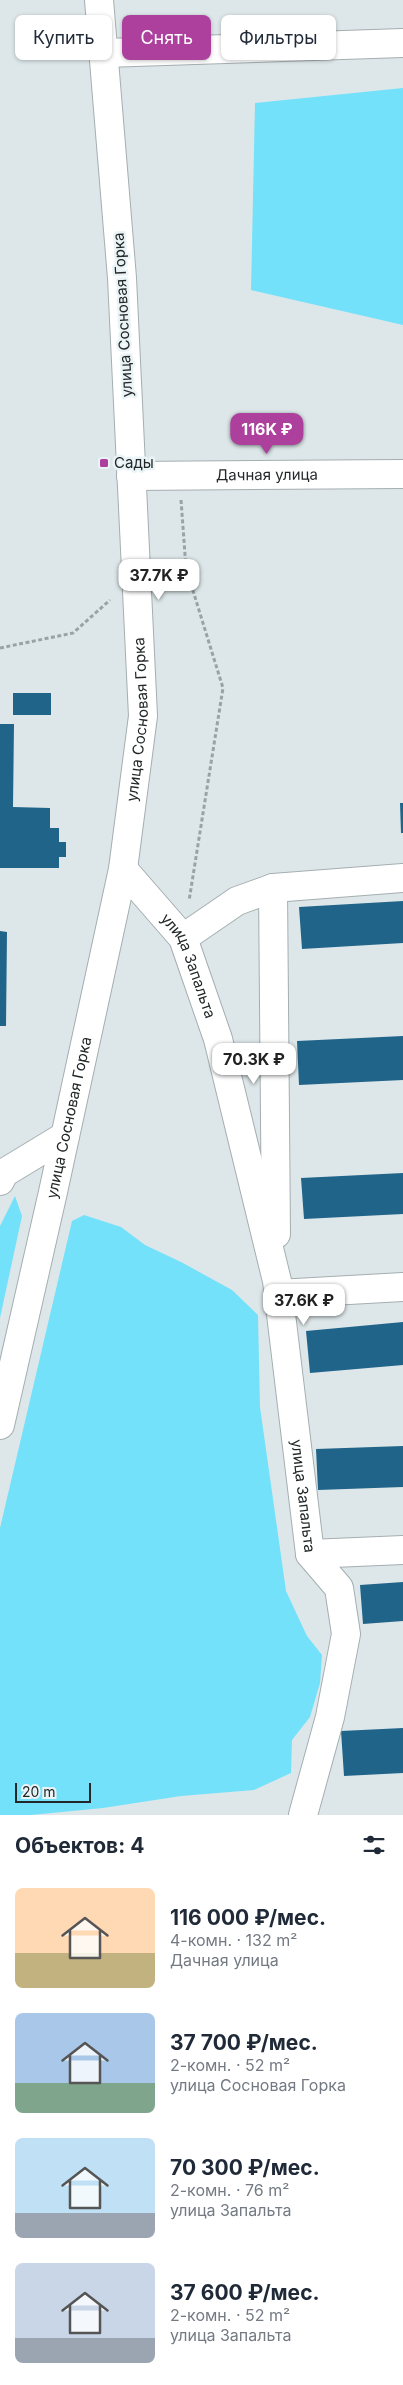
<!DOCTYPE html>
<html lang="ru">
<meta charset="utf-8">
<style>
:root{--surface:#fff;--page:#f2f2f3;--text:#1f2937;--muted:#747a83;--accent:#ad3f9d}
body{margin:0;font-family:Inter,sans-serif;background:var(--page);color:var(--text);height:100vh;display:flex;flex-direction:column;font-size:19px;white-space:nowrap}
*{box-sizing:border-box;margin:0}
p{font-size:16px;color:var(--muted)}
.icon{flex:none;width:28px;height:28px;fill:none;stroke:currentColor;stroke-width:2;stroke-linecap:round;stroke-linejoin:round}
.map{position:relative;height:1815px;overflow:hidden}
.side{display:flex;flex-direction:column;background:var(--surface);flex:1}
.side>*{flex:none}
.top-card{position:absolute;left:15px;top:15px;width:374px;height:45px;display:flex;gap:10px}
.scale{position:absolute;left:15px;bottom:12px;width:76px;box-sizing:border-box;padding-left:5px;border:2px solid #232728;border-top:0;font-size:14px;line-height:18px;white-space:nowrap;color:#232728;-webkit-text-stroke:4px #eaf4f6;paint-order:stroke}
.price{position:absolute;translate:-50% -42px;padding:0 11px;border-radius:10px;background:#fff;color:#222;font-size:16px;line-height:32px;filter:drop-shadow(0 1px 2px #0008)}
.price::after{content:'';position:absolute;left:50%;top:30px;width:15px;height:11px;margin-left:-8px;background:inherit;clip-path:polygon(0 0,100% 0,50% 100%)}
.price.on{background:var(--accent);color:#fff}
ul{padding:0;list-style:none}
li{display:flex;align-items:center;gap:15px;height:125px;padding:0 15px}
li span{display:grid;place-items:center;flex:none;width:140px;height:100px;border-radius:8px;color:#555}
li>.icon{margin-inline-start:auto}
span .icon{width:60px;height:60px;fill:#fffc;stroke-width:1}
li b{font-size:21px}
h2{display:flex;justify-content:space-between;align-items:center;height:60px;padding:0 15px;font-size:21px}
.pill{padding:0 18px;border-radius:8px;background:var(--surface);box-shadow:0 1px 4px #0004;font-size:18px;line-height:45px}
.pill.on{background:var(--accent);color:#fff}
.map>svg:first-child{display:block}
</style>
<div class="map">
<svg width="403" height="1815" viewBox="0 0 403 1815">
<rect width="100%" height="100%" fill="#dde7e9"/>
<!-- green -->
<path fill="#73e1fa" d="M403,88V325L251,290L255,103Z
M15,1196L22,1216L0,1318V1226Z
M84,1215L121,1227L145,1245L181,1262L232,1290L258,1315L260,1407L286,1591L307,1636L322,1655L320,1683L310,1717L292,1740L291,1773L254,1790L181,1796L103,1808L31,1815H0V1528L72,1221Z"/>
<!-- building -->
<path fill="#21648a" d="M13,693H51V715H13Z
M0,724H14L13,807L50,808V828H59V842H66V857H59V868H0Z
M400,803H403V833H401Z
M403,901V943L302,949L299,907Z
M0,931L7,932L6,1026H0Z
M403,1036V1080L299,1085L297,1041Z
M403,1173V1214L304,1219L301,1178Z
M403,1322V1365L310,1373L306,1331Z
M403,1446V1487L318,1490L316,1449Z
M403,1582V1621L363,1624L360,1585Z
M403,1728V1773L344,1776L341,1731Z"/>
<g fill="none" stroke-linecap="round" stroke-linejoin="round">
<!-- minor casing -->
<g stroke="#a5aeb0" stroke-width="30">
<g id="minor">
<path d="M105,53L403,43"/>
<path id="s1" d="M131,476L403,474"/>
<path id="s2" d="M123,869L183,938L218,1039L277,1281L310,1554L339,1588L346,1634L330,1717L303,1815"/>
<path d="M273,888L276,1234"/>
<path d="M183,938L237,901L273,888L403,878"/>
<path d="M0,1181L4,1173L65,1136"/>
<path d="M278,1294L403,1287"/>
<path d="M310,1554L403,1550"/>
</g>
</g>
<!-- major casing -->
<g stroke="#a5aeb0" stroke-width="30">
<g id="major">
<path id="s3" d="M0,1425L53,1192L123,869L143,716L122,278L99,0"/>
</g>
</g>
<!-- path -->
<path stroke="#9ba2a4" stroke-width="3" stroke-dasharray="4 2.5" stroke-linecap="butt" d="M181,500L186,568L223,688L189,901
M0,648L73,633L110,600"/>
<!-- minor -->
<use href="#minor" stroke="#fff" stroke-width="28"/>
<!-- major -->
<use href="#major" stroke="#fff" stroke-width="28"/>
</g>
<!-- markers -->
<rect fill="#ad3f9d" stroke="#eaf4f6" stroke-width="2" x="99" y="458" width="10" height="10" rx="2.5"/>
<g text-anchor="middle" stroke-width="5" stroke-linejoin="round" paint-order="stroke">
<!-- street labels -->
<g font-size="15" fill="#232728" stroke="#eaf4f6">
<text transform="translate(123 315) rotate(-93)" y="5">улица Сосновая Горка</text>
<text dy="5" stroke="none"><textPath href="#s1" startOffset="136">Дачная улица</textPath></text>
<text dy="5" stroke="none"><textPath href="#s3" startOffset="720">улица Сосновая Горка</textPath></text>
<text dy="5" stroke="none"><textPath href="#s2" startOffset="119">улица Запальта</textPath></text>
<text dy="5" stroke="none"><textPath href="#s3" startOffset="315">улица Сосновая Горка</textPath></text>
<text dy="5" stroke="none"><textPath href="#s2" startOffset="664">улица Запальта</textPath></text>
</g>
<!-- poi labels -->
<g font-size="15" fill="#232728" stroke="#eaf4f6" text-anchor="start">
<text x="114" y="468">Сады</text>
</g>
</g>
</svg>
<div class="scale">20 m</div>
<b class="price on" style="left:267px;top:455px">116K ₽</b>
<b class="price" style="left:159px;top:601px">37.7K ₽</b>
<b class="price" style="left:254px;top:1085px">70.3K ₽</b>
<b class="price" style="left:304px;top:1326px">37.6K ₽</b>
<div class="top-card">
<a class="pill">Купить</a>
<a class="pill on">Снять</a>
<a class="pill">Фильтры</a>
</div>
</div>
<section class="side">
<h2>Объектов: 4<svg class="icon" aria-label="filters" viewBox="0 0 24 24"><path d="M4 7h16M4 17h16"/><circle cx="9" cy="7" r="2"/><circle cx="15" cy="17" r="2"/></svg></h2>
<ul>
<li><span style="background:linear-gradient(#ffd9b3 65%,#c2b280 0)"><svg class="icon" aria-label="home" viewBox="0 0 24 24"><path d="M3 11l9-7 9 7M6 9v11h12V9"/></svg></span><div><b>116 000 ₽/мес.</b><p>4-комн. · 132 m²</p><p>Дачная улица</p></div></li>
<li><span style="background:linear-gradient(#a9c7e8 70%,#7fa58c 0)"><svg class="icon" aria-label="home" viewBox="0 0 24 24"><path d="M3 11l9-7 9 7M6 9v11h12V9"/></svg></span><div><b>37 700 ₽/мес.</b><p>2-комн. · 52 m²</p><p>улица Сосновая Горка</p></div></li>
<li><span style="background:linear-gradient(#bfe0f5 75%,#9aa5b1 0)"><svg class="icon" aria-label="home" viewBox="0 0 24 24"><path d="M3 11l9-7 9 7M6 9v11h12V9"/></svg></span><div><b>70 300 ₽/мес.</b><p>2-комн. · 76 m²</p><p>улица Запальта</p></div></li>
<li><span style="background:linear-gradient(#c9d6e8 75%,#9aa5b1 0)"><svg class="icon" aria-label="home" viewBox="0 0 24 24"><path d="M3 11l9-7 9 7M6 9v11h12V9"/></svg></span><div><b>37 600 ₽/мес.</b><p>2-комн. · 52 m²</p><p>улица Запальта</p></div></li>
</ul>
</section>
